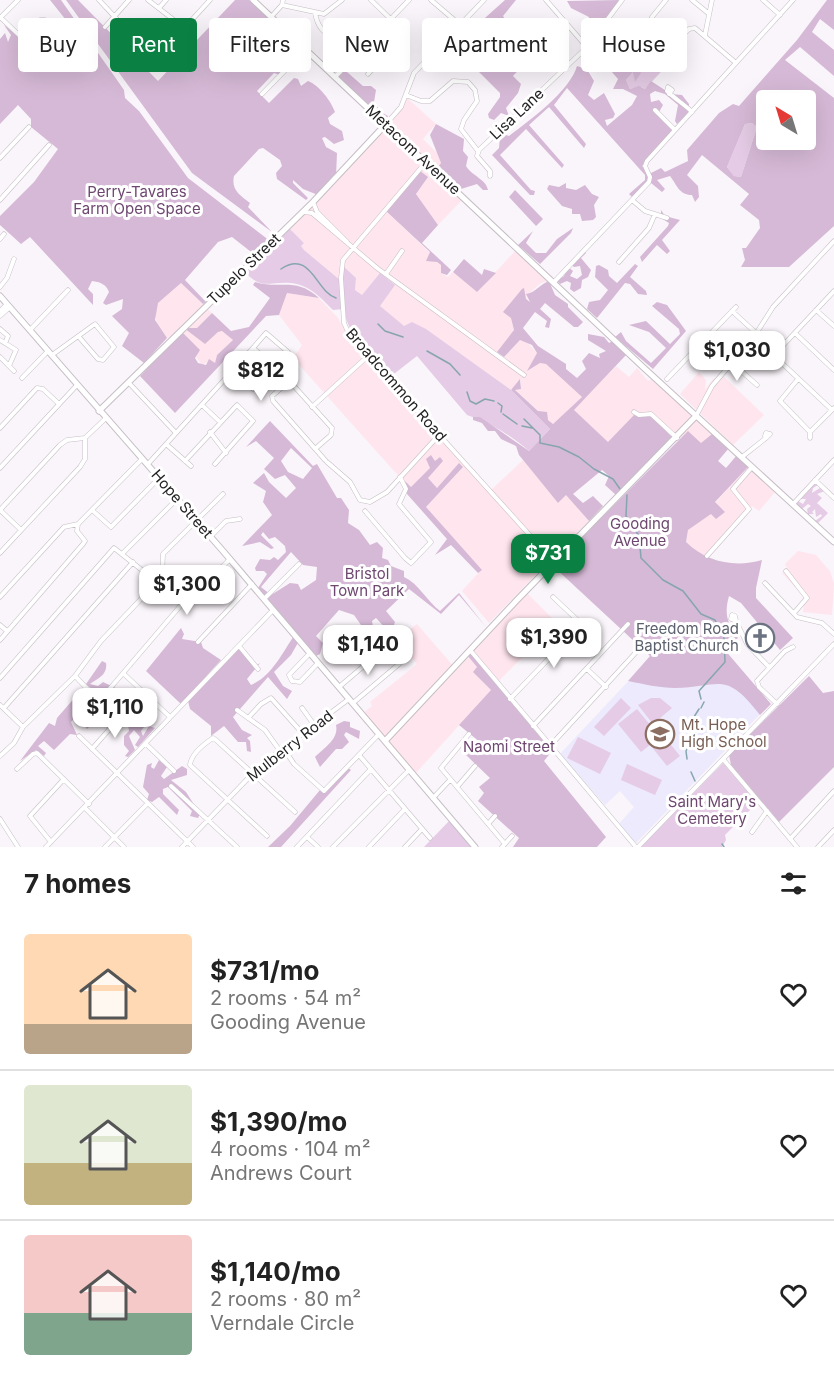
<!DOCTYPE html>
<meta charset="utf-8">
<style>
:root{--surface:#fff;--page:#f6f6f6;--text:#222;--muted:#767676;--line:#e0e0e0;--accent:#0b8043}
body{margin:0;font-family:Inter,sans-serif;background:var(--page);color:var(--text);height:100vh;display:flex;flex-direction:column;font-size:22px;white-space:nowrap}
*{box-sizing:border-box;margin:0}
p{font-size:20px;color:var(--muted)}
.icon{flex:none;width:33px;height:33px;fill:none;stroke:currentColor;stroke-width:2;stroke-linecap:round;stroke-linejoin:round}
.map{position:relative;height:847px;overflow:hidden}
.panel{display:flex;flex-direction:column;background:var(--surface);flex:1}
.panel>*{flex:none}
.hud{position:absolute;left:18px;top:18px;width:798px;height:54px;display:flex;gap:12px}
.needle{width:39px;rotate:322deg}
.controls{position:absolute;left:756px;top:90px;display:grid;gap:12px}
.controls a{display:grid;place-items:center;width:60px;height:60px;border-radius:6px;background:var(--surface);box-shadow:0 6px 24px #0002;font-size:30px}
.price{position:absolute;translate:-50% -51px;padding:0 14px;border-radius:12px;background:#fff;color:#222;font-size:20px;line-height:39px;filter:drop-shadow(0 2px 3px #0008)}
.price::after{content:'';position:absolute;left:50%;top:36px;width:18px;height:14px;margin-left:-9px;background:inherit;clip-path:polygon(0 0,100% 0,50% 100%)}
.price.selected{background:var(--accent);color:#fff}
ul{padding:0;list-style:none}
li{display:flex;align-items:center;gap:18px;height:150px;padding:0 24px}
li+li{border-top:2px solid var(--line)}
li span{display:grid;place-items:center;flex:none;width:168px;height:120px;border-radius:6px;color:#555}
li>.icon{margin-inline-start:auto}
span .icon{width:72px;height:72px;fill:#fffc;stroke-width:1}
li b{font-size:26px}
h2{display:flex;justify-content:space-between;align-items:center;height:72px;padding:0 24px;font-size:26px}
.tag{padding:0 21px;border-radius:6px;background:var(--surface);box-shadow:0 6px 24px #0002;font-size:21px;line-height:54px}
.tag.selected{background:var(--accent);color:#fff}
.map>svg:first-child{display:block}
</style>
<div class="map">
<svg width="834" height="847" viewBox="0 0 834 847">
<rect width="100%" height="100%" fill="#faf5fa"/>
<!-- commercial -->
<path fill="#ffe5ed" d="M268,17L297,43L290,51L285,47L277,56L253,33Z
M406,97L436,124L423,139L438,154L441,163L437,168L405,139L462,200L438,225L416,194L428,177L386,211L430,253L428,257L441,265V273L448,277L453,272L477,292L517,249L549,281L541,283L526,296L529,303L523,295L511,318L514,330L511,336L497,352L504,357L520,340L526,341L537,353L528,370L540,363L546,364L582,397L553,424L515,390L521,389V380L511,390L427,330L410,325L404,326L390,317L380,306V273L362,295L355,290L356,278L343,267L340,280L304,250L301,246L304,243L289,228L397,116Z
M181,283L212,313L197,328H189L205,344L218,332L222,331L233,340L217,355L215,363L209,361L202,365L179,334L167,338L157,325L155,309L158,303Z
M287,293L319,298L338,318L347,335L372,364L550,560L489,623L462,591L481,570L426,507L463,467L459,464L437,488L428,478L435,461L431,455V468L411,487L394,471L293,358L302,345L279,315Z
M616,366L629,377L637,368L648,381L653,379L712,434L701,443L688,432L677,441L651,416L642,417L608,442L573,410Z
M699,372L706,380L705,390L713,379L722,375L764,415L733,445L680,394Z
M523,460L558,503L566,494L589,521L553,558L491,490Z
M748,467L776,491L759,511L752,506L707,556L695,552L686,542L688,530L711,514L725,512L715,503Z
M798,551L816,555L830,571L834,584L832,615L803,612L805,598L782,573L787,568L785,564Z
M526,592L556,622L498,682L472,650Z
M417,624L455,668L467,655L477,667L474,672L491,690L415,774L363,713L372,706L370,702L417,664L397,640Z"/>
<!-- education -->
<path fill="#eceafc" d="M683,623L763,711L636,843L619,824L634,807L620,791L605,805L560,754Z"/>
<!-- green -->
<path fill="#e5cbe5" d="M647,41L672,60L645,89L641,87L630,89L626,80L633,72L640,69L633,61L632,54L643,49Z
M752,123L757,127L741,177L734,176L727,167L745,124Z
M289,228L304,243L301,246L304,250L340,280L343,279V266L356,278L355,290L362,295L380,273L395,285L380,306L404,326L412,322L426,329L511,390L550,429L529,451C511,435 489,422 467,415L417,356L390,377C371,357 348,337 344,309L333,310C321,298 310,285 291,283C269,281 262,291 244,271Z
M815,482L818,485L813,488L812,493L820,488L825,491L817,494L822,498L817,503L828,513L818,523L815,521L822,516L821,514L816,517L815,509L812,512L814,514H808L807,509L811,506L808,504L802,509L796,503L798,501L803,504L806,499H800Z
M621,698L631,708L604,736L594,727Z
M651,698H660L672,708L653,724L638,705Z
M637,709L660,737L641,752L618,724Z
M664,736L680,756L667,766L651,746Z
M578,737L611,753L600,774L567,758Z
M723,763L757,803L725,835L726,840L722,847H641Z
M627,764L662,780L655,795L621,780Z
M450,820L472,847H424Z"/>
<!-- forest -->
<path fill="#d6b9d6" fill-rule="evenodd" d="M50,0H61L124,90L125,98L139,111L188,178L270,241L255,255L232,237L218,242L185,280L206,302L203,304L181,283L158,303L155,320L167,338L144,363L122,346L129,333L112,316L122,309L123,299L106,305L103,303L109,292C106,284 100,282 92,281L88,289L93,294V305L30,237L21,244L0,225V216L34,182L58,149L31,127V119L18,105L0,124V39L5,33L8,42L11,35L4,25L20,37L27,40L33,51L40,56L56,52L78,35Z
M66,0H78L158,81L235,0H249L268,17L253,33L277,56L274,58L272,67L282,72L283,76L274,73L257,91L269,103L294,78L298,79L301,86L308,81C319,85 331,101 335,112L328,118L330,124L342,131L344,140L334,144L325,137L322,138L326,147L337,153L336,176L318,195L303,189L293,180V183L308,198L306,200L277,179L276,173L282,166L280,160L263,148L259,149L234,176C231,190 240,195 250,203L248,207L272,232L192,173Z
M505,0H516L503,16C509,27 534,47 526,62C524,67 516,72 513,76L521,84L518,93L506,108L509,116L501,113L494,120L489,118L488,114L500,97V93L470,63L465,53L470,46L481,38L487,42L502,29L495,22L479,36L474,31L476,26Z
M619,0L604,25L598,30L587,25L589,17L571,8L567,1Z
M827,0H834V30L820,19L812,32L834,50V76L800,47L785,60L834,98V226L789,267H741L745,260L742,248H746L760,228L759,220L740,205L749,194L702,155L687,175L698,186L699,197L695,202L692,195C679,195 677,185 670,176L657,180L665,189L662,192L651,183V173L661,168L665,172L688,161L687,150L719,113L733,104L739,106L797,40ZM806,100V140H766V100ZM752,123L757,127L741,177L734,176L727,167L745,124Z
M639,19L659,33L653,42L647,41L643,49L633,52V61L641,73L635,82L633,72L626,80L630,89L639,86L645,89L651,81L671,94L682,95L689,104V113L677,124L675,121L678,105L665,94L655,91L650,94L651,102L659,100L663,105L659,112L674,130L642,166L648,174V180L632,197L629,194L645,180V175L567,88L554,105L586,144L584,148L549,107L529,125L564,165L562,168L526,129L500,155L531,190L535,191L534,195H530L492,155L499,148L500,137L503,134L509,136C530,120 570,91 577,66L583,68C591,51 615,31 631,19ZM597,55L618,79L613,89H623L637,96L632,105L607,126L605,120L613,118L615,114L604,93L594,100L588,95L594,81L588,71Z
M392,23L393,26L347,72L363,86H371L376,90L374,102L381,112L388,116L386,120L338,77Z
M436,124L464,139L463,151L468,157L466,166C472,176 486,179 488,190H483L477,184L461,189L450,176H445L437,168L441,163L430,135Z
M420,171L428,177L416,194L438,225L422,243L451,270L447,275L441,273V265L437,262L426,261L430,252L386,211Z
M566,183V188L576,190L585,185L592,194L599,197L594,205L596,217L593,220L582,221L580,214H572V209L562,206L547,189L549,185L559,187Z
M515,190L543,219L536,226L509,197Z
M661,210L665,216L680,220L662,240L670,251L667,254L657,245L642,262L640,257L668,226L669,223L661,218Z
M573,228L571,233L540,264L518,245L533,231L526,243L536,253H546L557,239Z
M584,250L586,253L581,258L591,270L588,277L582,280L581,288L574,292L570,289L571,283L567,281L560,284L557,281L564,276L568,267L573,271L570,276L577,279L582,275L580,266L574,267L571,264Z
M464,259L482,275L484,269L496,273L477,292L453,272Z
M635,264L638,266L630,277L646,291L647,295L638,294L630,284L625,283L597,318L587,309L589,302L600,300L608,290L595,277L596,266L599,265L608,270L609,276L617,283Z
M549,281L555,295L568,304V307L583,322L578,327H574L545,303L540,309L551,319L549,328L545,327L547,321L535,312L523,328L538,346L566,364V369L577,378L586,369L582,361L589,353L600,358L599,354L606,351L588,340V334L604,337L609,343L613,341L626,355L574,410L608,442L634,415L651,416L673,438L616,495L605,485L609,476L602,470L573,494L583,503L593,496L603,506L589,521L566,495L558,503L519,455L516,446L501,439L495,431H488L482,423L473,420V417H480L529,451L550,429L511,390L520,379L521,389L515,390L538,411L547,412L548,420L553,424L582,397L546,364L540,363L527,371L537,353L532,345L520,340L504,357L497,352L514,330L511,318L503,312L522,289L524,288L526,299L530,302L526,294C535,293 540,284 549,281Z
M255,282C281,290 295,276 319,298L287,293L279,315L266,316L175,413L140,376L179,334L183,333L200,350L195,358L198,363L206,365L209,359L215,363L217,355L233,340L222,331L218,332L205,344L184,328H197L212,313L231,331L249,327L270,298L253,285Z
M657,302L667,305L686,331L653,369L615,337L621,332L626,341L651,363L666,348L649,332L629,325L646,321L670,344L680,334L679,329L652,306Z
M270,421L313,466L317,464L337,498H341L349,510L348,523L359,530L370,545L377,542L383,548L382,558L388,560L391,566L404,571V577C419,584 427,601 440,611L459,593L486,627L459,595L441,614L409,589L386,611L395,622L393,628L388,631L376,618L372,621C375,632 367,640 362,647L354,639L361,625L354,615L339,610L316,636L323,643L320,654L316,656L258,588L267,574L264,571H256L255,568L260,559L270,560L274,557L278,560L286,552L285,546L275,537L269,539L263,532L261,535L274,548L271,549L260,542L242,546L272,515L263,502L266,491L253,483L264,473L269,482L286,498L296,488L285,475L275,479L264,469L274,458L256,441L246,447ZM291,448L312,468L303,479L288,472L281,461ZM291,552L303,565L317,567L316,580L301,590L298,584L290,583L271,595L261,587Z
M688,431L701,443L712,434L729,448L718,461L726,468L737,455L748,467L715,502L725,512L716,519L711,514L688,530L686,542C706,562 735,568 762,560L756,588V598L793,638L780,650L741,603L729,596C724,614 727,623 738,638L724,649L771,704L760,715C725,670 721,687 675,688C660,688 643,684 628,681L650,656L553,566Z
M431,455L435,461L440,457L443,461L428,478L437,488L459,463L463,467L426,507L482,570L478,573L451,545L435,555L447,539L407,494L405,481L411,487L430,468L426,459Z
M181,628L184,634L182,639L201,642L203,648L221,660L181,704L146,671Z
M294,636L299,641L291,655L274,672L283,686L292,691L287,699L268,677L233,717L242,730L252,735L247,738L250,741L251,752L247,751L246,742H238L224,726L211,736V726L190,709L188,701L238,648L255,666L260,663L247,679L251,685C272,676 282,653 294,636Z
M470,653L552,751L544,761L606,837L597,847H513L519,838L478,801L484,793L479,787L490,778L466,755L481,743L459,725L491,690L473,672L477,667L467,655Z
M102,661L106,663C108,675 97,679 90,684L98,686L103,682L122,691V700L147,723L141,731L143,736L149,726L155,728L138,747L135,745L140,737L134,730L129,736L135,750L128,757L125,756L129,751L124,745V736L129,731L128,725L132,717L114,705V699H104L86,684Z
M809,676L823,693L834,691V767L779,822L731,765L729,755Z
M83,688L88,693L78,705L85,709L90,703L101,701L116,722L102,711L103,705L98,707L95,705L90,711L92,715L104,716L100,721L96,720L87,729L78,715L71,722L77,735L70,734L54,750L44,741L38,746L46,753L44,756L36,750L20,761L49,723L55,726L57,718Z
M344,721L350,722V727L360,731L359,739L346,732L344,735L349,742L342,749H336L320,767L315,757C325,747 339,739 336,725Z
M159,760L167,767L161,776L164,779L182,766L187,769V775L171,780L186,792L200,814L198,818L190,816L192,811L168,787L163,789V794L179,810L177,815L159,797L152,802L147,800L149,794L143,787L147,765L152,763L151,767L154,769Z
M348,768L351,770L281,847H268L290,826L320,790L324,792Z"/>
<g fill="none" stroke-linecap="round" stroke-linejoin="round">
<!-- stream -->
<path stroke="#86a5af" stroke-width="1.5" d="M281,269C311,249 316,292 336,298
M378,324L385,331L403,337
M427,351L450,364L460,375
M467,392L470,401L476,404L485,399L494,401
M498,403L502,406L501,412
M503,414L517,424
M524,419L540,435V443L559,447L579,457L594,469L613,479L620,489
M522,426L532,428
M627,495L626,516L639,536L641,558L663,580L683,591L701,614L715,620L724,637L725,662L699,691L701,699
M701,708L704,702
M687,759L686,751L696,731L692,720L699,709
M691,772L695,781
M722,844L724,847"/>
<!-- minor casing -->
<g stroke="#c5bfc5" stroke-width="5">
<path id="minor" d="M99,0L155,60
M148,0L192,34
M431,0L459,24
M546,0L592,53
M692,0L708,13
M763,0L780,15
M282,5L324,14L342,0
M159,8L166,0
M315,13C317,23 322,35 334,34
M271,17L282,5L283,0
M652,17L666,0
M0,18L18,0
M1,18L19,35L26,34
M40,20H45L60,36L43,55L34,49L26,34Z
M105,27L129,0
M705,35L712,0
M676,42L689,29L695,28L736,63
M149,67L210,0
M368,74L405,33L371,0
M335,77L409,0
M262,94L306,49
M669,94L672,90L668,87L667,91C675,99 684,104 692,112
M406,95L421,101H430L453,81L468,82L475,90L477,101L464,120L461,129L478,151
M655,110L675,130
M386,124L401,107L414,73L484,0
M0,158L29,127
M426,162L343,260L341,278L344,323L349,334L368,356L554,562
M490,176V171L477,156L479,150L586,48L622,0
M0,200L49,145
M632,200L645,211L667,218
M313,202L317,212L347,242
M304,212L312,213L377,268L524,375
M0,239L4,234
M619,262L649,228L655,214
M386,274L402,251
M554,282L649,182L650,177L645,166L647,161L793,0
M0,287L7,278L14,259
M816,310L834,326
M0,311L7,304
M732,311L756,333
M0,316L10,307
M0,329L8,336L6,341
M30,330L68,290
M266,333L288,352L287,357L278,366L273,365L253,348Z
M795,333L834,370
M754,337L832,410
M0,340L16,350L9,366
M52,355L95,324L114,347L103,360L98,359L79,337
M774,355L834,291
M0,357L14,371
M731,362L757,385
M234,368L248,380L253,389
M22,378L48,351
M667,379L736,307
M798,379L780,401L810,432V438
M129,383L176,433
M202,405L220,422
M312,407L368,356
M634,412L639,415L651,414L677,438
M696,416L712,386L754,337L773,307L834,241
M0,428L37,388L43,389L59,404
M210,432L226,453
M810,432L834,408
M766,433L770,434L766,438L765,436Z
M166,444L191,466
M315,449L331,435L332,428L293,385L287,383L272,396L273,401L325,460
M742,457L766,438
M185,461L237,405L253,421L215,464
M327,462L350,482L360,500L370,502L387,492L439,435
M148,464L253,348
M0,468L77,385
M815,480L834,498
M793,504L834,460
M0,510L60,445L67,440L85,438
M0,510L21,530
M92,510L111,527L159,478
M365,511L405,558L411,563L431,542L399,504L406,489L400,477
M211,536L226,521L240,519
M0,553L80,467L85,459V438L106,418
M123,553L177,499
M707,556L749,509L733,489L752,467
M786,571L807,598L794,613
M209,580L230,559
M765,583L797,617L822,623L834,634
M0,597L64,527L78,524
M553,597L590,632
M264,599L299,564
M732,615L735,616L736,621L731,619Z
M736,621L747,644L769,667
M0,625L7,631
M0,640L83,544L85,541L77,531L78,524L142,459
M198,642L252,584
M239,646L258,669
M470,650L636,847
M310,653L289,675L292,681L300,682L318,663
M587,669L606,687
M124,674L170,717
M75,676L96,698L101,699L193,591
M0,678L114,548L157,582
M339,687L399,636
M510,699L582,624
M353,703L399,664L387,646
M777,704L759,687L757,681L785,651L793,647
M0,705L23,727
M4,708L133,562
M302,708L315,726
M237,710L265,730L280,751
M248,718L261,704L271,698L304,735
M533,726L628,624
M469,734L441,768L505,844
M79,736L193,847
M146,744L174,771
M550,746L639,649
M92,749L121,716
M284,749L294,764L324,791L379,734
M359,755L430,838
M0,756L14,743L23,727L75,676L101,641L162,577L163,554L223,494
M723,759L797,847
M17,769L33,754L37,753L89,804
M171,786L237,847
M457,787L475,766
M433,798L450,780
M85,808L124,847
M0,819L18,847
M488,824L495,816
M752,832L767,811
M267,836L190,765C191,754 204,744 213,738L216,740L295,812
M307,837L318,847
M790,839L834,791
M51,842L30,816L64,779
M46,847L273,610
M105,847L147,804
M182,847L261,765L349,699
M297,847L371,769
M333,847L409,770
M369,847L405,809
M405,847L422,829
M502,847L512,836
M638,847L834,644
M818,847L834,830"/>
</g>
<!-- major casing -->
<g stroke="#c5bfc5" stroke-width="7">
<path id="major" d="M253,0L644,368L834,542
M0,296L223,551L475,847
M99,411L313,202L386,124
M385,741L516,601L696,416"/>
</g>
<!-- minor -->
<use href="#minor" stroke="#fff" stroke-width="4"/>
<!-- major -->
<use href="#major" stroke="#fff" stroke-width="5"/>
</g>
<!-- icons -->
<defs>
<g id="church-ring" transform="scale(1.5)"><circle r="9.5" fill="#fff" stroke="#6b7280" stroke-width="1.5"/><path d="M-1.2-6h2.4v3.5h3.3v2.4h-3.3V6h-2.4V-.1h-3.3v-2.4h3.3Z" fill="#6b7280"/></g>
<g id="school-ring" transform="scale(1.5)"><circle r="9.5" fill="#fff" stroke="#8d6e63" stroke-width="1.5"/><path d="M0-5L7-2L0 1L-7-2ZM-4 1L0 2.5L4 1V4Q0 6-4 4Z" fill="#8d6e63"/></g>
</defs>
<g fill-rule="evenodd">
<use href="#church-ring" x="760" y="638"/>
<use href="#school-ring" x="660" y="734"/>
</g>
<g text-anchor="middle" stroke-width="6" stroke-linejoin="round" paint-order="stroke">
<!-- street labels -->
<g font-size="15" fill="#211f21" stroke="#fff">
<text transform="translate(517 114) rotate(-43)" y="5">Lisa Lane</text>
<text transform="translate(413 150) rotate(43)" y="5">Metacom Avenue</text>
<text transform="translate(244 269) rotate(-44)" y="5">Tupelo Street</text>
<text transform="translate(396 385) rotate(49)" y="5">Broadcommon Road</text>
<text transform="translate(182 504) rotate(49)" y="5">Hope Street</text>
<text transform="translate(290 746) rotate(-38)" y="5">Mulberry Road</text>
</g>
<!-- park labels -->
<g font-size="15" fill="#6e4770" stroke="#fff">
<text x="137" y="197">Perry-Tavares<tspan x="137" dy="17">Farm Open Space</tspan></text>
<text x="640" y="529">Gooding<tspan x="640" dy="17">Avenue</tspan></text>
<text x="367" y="579">Bristol<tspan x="367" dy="17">Town Park</tspan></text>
<text x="509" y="752">Naomi Street</text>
<text x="712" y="807">Saint Mary's<tspan x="712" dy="17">Cemetery</tspan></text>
</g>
<!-- worship labels -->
<g font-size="15" fill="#5b616d" stroke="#fff" text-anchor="end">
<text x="739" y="634">Freedom Road<tspan x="739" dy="17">Baptist Church</tspan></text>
</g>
<!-- education labels -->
<g font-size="15" fill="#785e54" stroke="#fff" text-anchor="start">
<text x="681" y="730">Mt. Hope<tspan x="681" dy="17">High School</tspan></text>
</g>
</g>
</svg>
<div class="controls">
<a><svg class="needle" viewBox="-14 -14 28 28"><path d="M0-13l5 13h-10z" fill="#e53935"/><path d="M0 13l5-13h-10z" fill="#767676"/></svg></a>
</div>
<b class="price" style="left:737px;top:382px">$1,030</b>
<b class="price" style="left:261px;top:402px">$812</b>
<b class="price selected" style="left:548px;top:585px">$731</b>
<b class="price" style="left:187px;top:616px">$1,300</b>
<b class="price" style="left:554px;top:669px">$1,390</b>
<b class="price" style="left:368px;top:676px">$1,140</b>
<b class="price" style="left:115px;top:739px">$1,110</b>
<div class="hud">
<a class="tag">Buy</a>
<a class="tag selected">Rent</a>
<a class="tag">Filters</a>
<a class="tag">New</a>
<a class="tag">Apartment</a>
<a class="tag">House</a>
</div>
</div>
<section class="panel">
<h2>7 homes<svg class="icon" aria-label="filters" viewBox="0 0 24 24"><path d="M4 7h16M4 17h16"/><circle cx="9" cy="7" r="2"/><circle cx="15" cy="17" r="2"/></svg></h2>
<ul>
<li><span style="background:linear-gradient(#ffd9b3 75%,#b9a48a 0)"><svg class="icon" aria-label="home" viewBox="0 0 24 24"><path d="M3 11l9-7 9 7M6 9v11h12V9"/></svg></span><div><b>$731/mo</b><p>2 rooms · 54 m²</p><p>Gooding Avenue</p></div><svg class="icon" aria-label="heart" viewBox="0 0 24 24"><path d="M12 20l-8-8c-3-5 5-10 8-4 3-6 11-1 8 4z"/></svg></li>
<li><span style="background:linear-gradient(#dfe7d0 65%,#c2b280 0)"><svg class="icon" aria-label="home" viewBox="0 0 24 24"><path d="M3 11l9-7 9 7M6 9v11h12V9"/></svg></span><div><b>$1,390/mo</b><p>4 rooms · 104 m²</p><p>Andrews Court</p></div><svg class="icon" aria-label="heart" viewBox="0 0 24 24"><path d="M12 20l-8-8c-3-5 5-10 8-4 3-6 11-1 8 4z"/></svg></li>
<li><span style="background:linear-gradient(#f6c9c9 65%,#7fa58c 0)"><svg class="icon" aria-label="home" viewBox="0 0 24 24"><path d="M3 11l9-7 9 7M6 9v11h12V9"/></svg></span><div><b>$1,140/mo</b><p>2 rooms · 80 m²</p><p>Verndale Circle</p></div><svg class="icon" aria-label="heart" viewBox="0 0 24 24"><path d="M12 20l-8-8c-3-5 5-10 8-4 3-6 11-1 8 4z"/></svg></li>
</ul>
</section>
